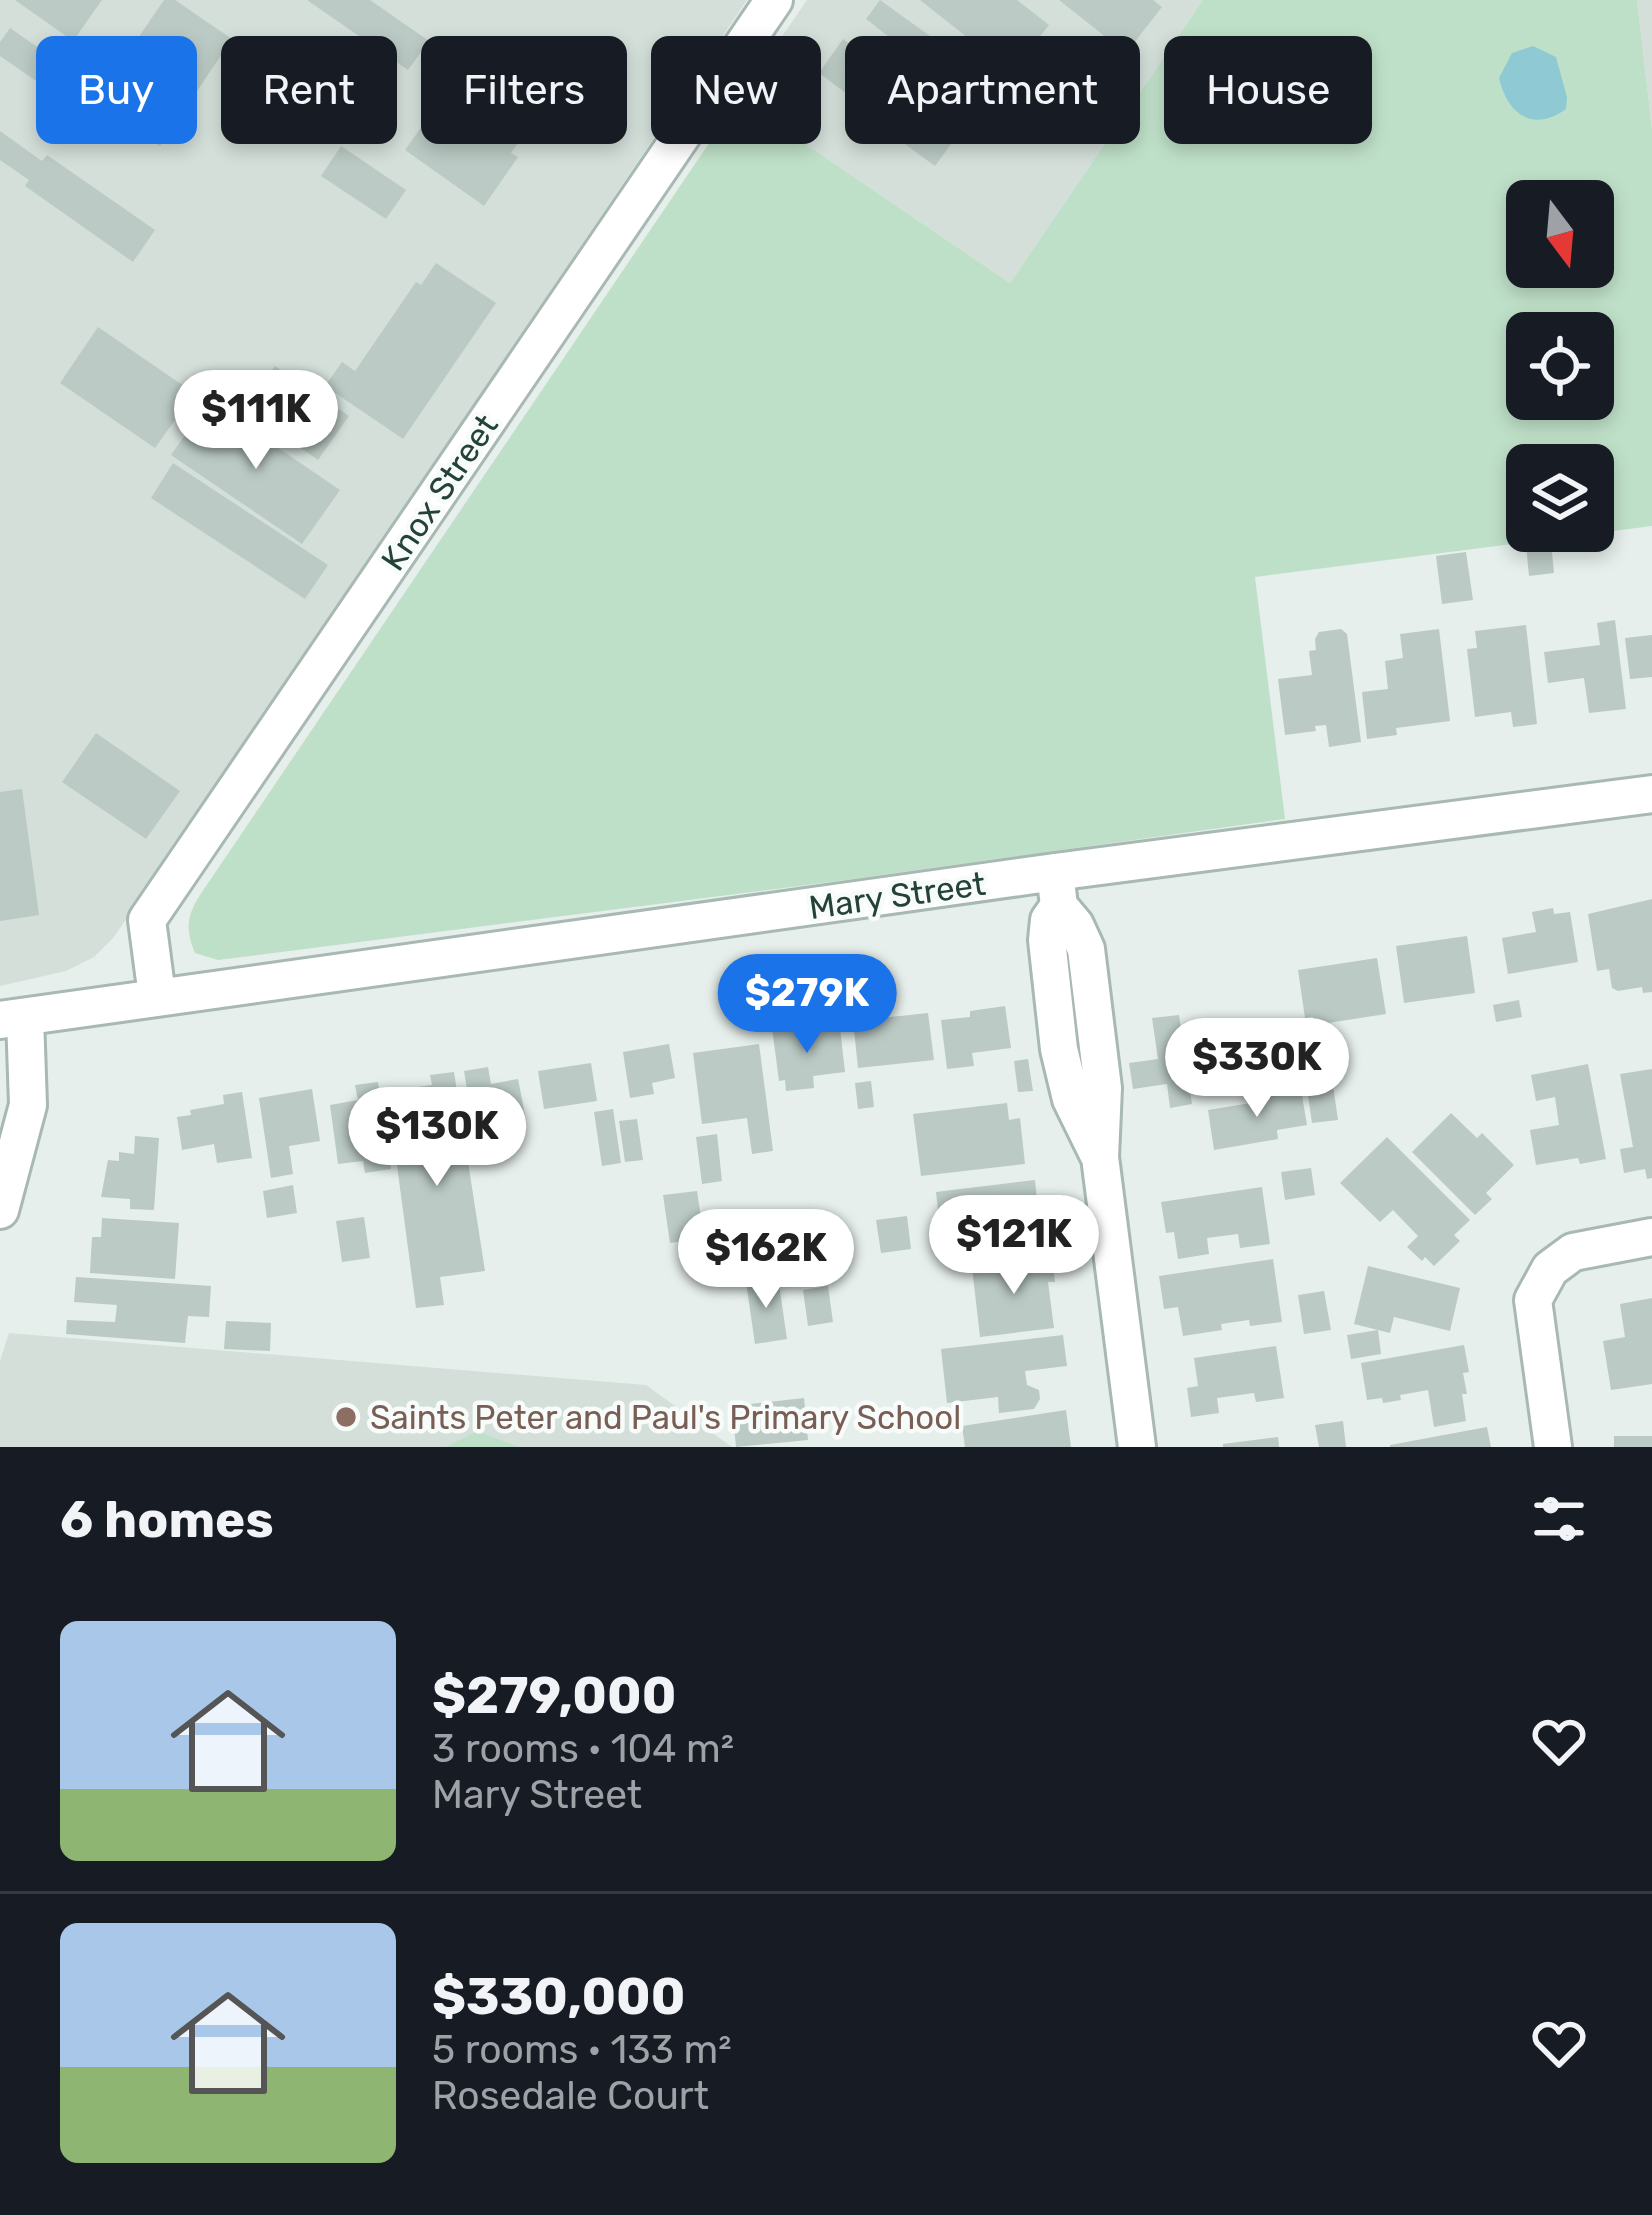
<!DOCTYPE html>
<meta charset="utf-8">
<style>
:root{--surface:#171b24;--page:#20242c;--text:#f1f3f6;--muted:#9ea1a6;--line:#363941;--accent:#1a73e8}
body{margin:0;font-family:Rubik,sans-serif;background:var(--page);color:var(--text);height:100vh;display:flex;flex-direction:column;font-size:45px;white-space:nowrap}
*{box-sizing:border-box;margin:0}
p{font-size:39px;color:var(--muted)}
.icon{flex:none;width:66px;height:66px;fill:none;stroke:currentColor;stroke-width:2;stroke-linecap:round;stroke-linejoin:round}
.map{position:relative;height:1447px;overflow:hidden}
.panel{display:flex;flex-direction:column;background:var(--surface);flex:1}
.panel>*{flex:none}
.top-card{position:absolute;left:36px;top:36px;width:1581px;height:108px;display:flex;gap:24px}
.needle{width:78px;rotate:164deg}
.fabs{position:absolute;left:1506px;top:180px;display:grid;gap:24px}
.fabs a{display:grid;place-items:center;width:108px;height:108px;border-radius:18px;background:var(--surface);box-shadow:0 6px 18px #0003;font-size:60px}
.price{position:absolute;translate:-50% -102px;padding:0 27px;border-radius:42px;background:#fff;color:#222;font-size:39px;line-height:78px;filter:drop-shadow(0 3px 6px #0008)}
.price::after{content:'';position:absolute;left:50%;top:72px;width:36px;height:27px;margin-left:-18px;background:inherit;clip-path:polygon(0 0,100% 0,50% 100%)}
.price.on{background:var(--accent);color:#fff}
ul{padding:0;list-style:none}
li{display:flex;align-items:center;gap:36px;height:300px;padding:0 60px}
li+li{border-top:3px solid var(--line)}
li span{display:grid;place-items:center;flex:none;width:336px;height:240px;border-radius:18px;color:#555}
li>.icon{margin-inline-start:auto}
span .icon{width:144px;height:144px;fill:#fffc;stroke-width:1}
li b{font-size:51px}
h2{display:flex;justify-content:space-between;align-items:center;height:144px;padding:0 60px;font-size:51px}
.pill{padding:0 42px;border-radius:18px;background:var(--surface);box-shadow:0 6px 18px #0003;font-size:42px;line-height:108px}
.pill.on{background:var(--accent);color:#fff}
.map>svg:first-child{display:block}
</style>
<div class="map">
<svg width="1652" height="1447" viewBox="0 0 1652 1447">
<rect width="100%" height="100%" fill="#e6efeb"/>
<!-- built -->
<path fill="#d4dfda" d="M0,0H747L114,937L94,957L66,971L0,986Z
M807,0H1203L1010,283L739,99Z
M1637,0H1652V129Z
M9,1333L646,1385L732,1447H0V1361Z"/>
<!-- green -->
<path fill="#bfe0c8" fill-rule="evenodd" d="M1203,0H1637L1652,129V526L1255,577L1285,819L839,881L218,960L195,953C185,930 187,915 200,895L739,99L1010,283ZM1527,201H1593V267H1527ZM1527,333H1593V399H1527ZM1527,465H1593V531H1527Z
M477,1431L519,1447H446Z"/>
<!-- water -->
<path fill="#8ec9d4" d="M1533,46L1556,57L1567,97L1566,109C1533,133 1507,114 1499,78L1512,53Z"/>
<!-- building -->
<path fill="#bbcac4" d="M15,0H102L73,41Z
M164,0H175L232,39L160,146L87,98L128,36L136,41Z
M307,0H370L429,41L408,70Z
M880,0L941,44L925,65L866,19Z
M920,0H1017L1049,25L1015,68L980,40L977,45Z
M1059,0H1153L1162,7L1126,53Z
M10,28L53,58L36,81L0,56V42Z
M843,39L876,63L880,57L968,121L935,166L847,102L851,97L819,73Z
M466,64L503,89L494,102L529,127L511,153L518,157L484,206L405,150Z
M0,131L42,161L47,155L155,230L133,262L25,186L29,180L0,160Z
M341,146L406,190L386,219L321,176Z
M436,263L496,303L403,439L325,386L342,362L355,371L416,282L421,285Z
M98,327L194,393L155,448L60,383Z
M275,366L349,416L318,460L245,409Z
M209,401L340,490L302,544L171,455Z
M173,463L328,565L305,599L151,498Z
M1551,542L1554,573L1529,576L1526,545Z
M1466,552L1473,600L1442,604L1436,556Z
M1615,620L1626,709L1589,713L1584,678L1548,683L1544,652L1600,645L1597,623Z
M1526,625L1537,724L1513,727L1511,712L1475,717L1467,649L1477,648L1475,631Z
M1341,629L1347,634L1361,742L1329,747L1326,725L1315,726L1316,731L1285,735L1278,679L1312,675L1309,651L1316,650L1315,639L1319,632Z
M1439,629L1450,721L1396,728L1397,735L1367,739L1362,692L1388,689L1385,661L1403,658L1400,634Z
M1652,635V677L1630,679L1625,638Z
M96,733L180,791L146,839L62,782Z
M22,789L39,915L0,921V792Z
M1652,899V992L1643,993L1642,987L1618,991L1612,988L1609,969L1597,971L1588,914Z
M1553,908L1554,914L1570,912L1578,962L1508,974L1502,938L1536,932L1532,912Z
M1467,936L1475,993L1404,1003L1396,946Z
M1377,958L1386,1014L1315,1025L1313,1017L1305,1018L1298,970Z
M1519,1000L1522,1017L1496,1022L1493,1005Z
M1005,1006L1011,1048L972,1053L974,1066L947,1069L941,1020L970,1017V1011Z
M928,1013L934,1060L858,1068L853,1021Z
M1179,1015L1192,1104L1170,1108L1167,1084L1133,1089L1129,1063L1158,1059L1152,1018Z
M793,1025L794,1034L840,1028L845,1072L813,1076L814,1088L786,1091L785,1080L779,1081L772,1028Z
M669,1044L675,1078L652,1083L654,1094L630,1098L623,1052Z
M759,1044L773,1151L752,1154L747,1118L702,1124L693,1053Z
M1028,1059L1033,1091L1018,1092L1014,1061Z
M591,1063L597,1101L544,1109L538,1071Z
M1588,1064L1606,1159L1580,1164L1578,1158L1536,1165L1530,1130L1559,1125L1555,1097L1536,1101L1531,1075Z
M488,1067L491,1084L518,1079L526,1120L519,1121L520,1130L475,1138L464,1071Z
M1652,1069V1178L1647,1179L1645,1169L1624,1173L1620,1149L1633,1147L1620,1074Z
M454,1072L485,1271L440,1277L444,1305L416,1308L396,1158L406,1157L397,1090L432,1085L430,1075Z
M1332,1078L1338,1120L1312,1123L1306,1082Z
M871,1081L874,1107L858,1109L855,1083Z
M378,1082L391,1169L365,1173L363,1161L338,1164L330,1105L358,1100L355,1085Z
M312,1089L320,1141L289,1146L293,1174L271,1178L259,1098Z
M1301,1090L1307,1125L1277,1130L1278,1139L1214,1150L1208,1110L1270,1100L1269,1095Z
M242,1092L252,1158L217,1163L214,1144L182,1150L177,1117L191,1115L190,1110L224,1104L223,1095Z
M1007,1103L1009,1120L1020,1118L1025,1164L921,1176L913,1114Z
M613,1109L621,1163L602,1166L594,1112Z
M1451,1113L1477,1138L1482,1133L1514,1165L1486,1193L1492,1199L1475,1215L1412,1152Z
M637,1119L643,1160L625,1162L619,1121Z
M717,1134L722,1181L702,1184L696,1137Z
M135,1136L159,1138L154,1210L130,1209V1199L101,1197L108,1160L119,1161V1152L134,1154Z
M1387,1137L1470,1220L1454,1235L1460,1241L1434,1266L1425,1257L1422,1261L1407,1247L1418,1236L1393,1210L1380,1222L1340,1183Z
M1311,1168L1315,1195L1285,1200L1281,1172Z
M1035,1180L1038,1210L1029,1211L1030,1249L1001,1253L997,1225L964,1229L965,1234L941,1237L936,1192Z
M293,1185L297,1213L267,1218L263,1191Z
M1262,1187L1270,1244L1240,1248L1238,1234L1207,1238L1209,1254L1178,1259L1174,1232L1166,1233L1161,1202Z
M697,1191L704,1238L670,1243L663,1195Z
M907,1216L911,1249L881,1253L876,1220Z
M364,1217L370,1258L342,1262L336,1221Z
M102,1218L179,1223L175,1279L90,1273L92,1237H101Z
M1052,1257L1055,1282H1048L1054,1328L980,1337L972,1267Z
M1273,1259L1282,1322L1250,1326L1249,1320L1221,1324L1222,1330L1183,1336L1178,1307L1164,1309L1159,1276Z
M1368,1266L1460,1288L1450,1331L1394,1317L1390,1333L1354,1324Z
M76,1277L211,1286L209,1317L188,1316L185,1343L66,1334L67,1320L115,1322L117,1305L74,1302Z
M778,1278L787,1339L755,1344L746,1282Z
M828,1286L833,1322L808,1326L803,1290Z
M1324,1291L1331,1330L1304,1334L1298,1295Z
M1652,1298V1384L1611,1390L1603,1341L1625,1337L1620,1304Z
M226,1321L271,1323L270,1351L224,1349Z
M1378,1330L1381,1354L1351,1359L1347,1335Z
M1063,1335L1067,1366L1025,1371L1027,1385L1039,1390L1040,1399L1034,1409L999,1413L998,1397L947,1403L941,1349Z
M1464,1345L1469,1372L1463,1373L1467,1394H1462L1466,1421L1434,1427L1428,1390L1400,1395L1401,1400L1383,1403L1382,1398L1367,1400L1361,1363Z
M1276,1346L1284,1398L1256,1402L1254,1393L1217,1398L1219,1413L1191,1417L1187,1388L1198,1386L1194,1358Z
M804,1398L808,1440L736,1447L732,1406Z
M1066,1410L1071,1447H965L962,1426Z
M1343,1421L1346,1447H1319L1315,1425Z
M1487,1427L1491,1447H1390V1445Z
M1614,1436H1652V1447H1614Z
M1278,1437L1279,1447H1223V1444Z"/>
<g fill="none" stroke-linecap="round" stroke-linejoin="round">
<!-- minor casing -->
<g stroke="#a8b8b2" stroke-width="42">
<path id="minor" d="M1055,872L1059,906L1075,925L1086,949L1103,1088L1100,1157L1137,1447
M1059,906L1049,920L1047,940L1059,1049L1071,1099L1098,1154
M157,996L147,920L774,0
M0,1020L1055,872L1652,794
M0,1210L28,1105L25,1017
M1553,1447L1533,1300L1550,1269L1573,1252L1652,1237"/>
</g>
<!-- minor -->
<use href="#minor" stroke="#fff" stroke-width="36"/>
</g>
<!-- markers -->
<circle fill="#8d6e63" stroke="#f7fbf9" stroke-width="4.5" cx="346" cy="1417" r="12"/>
<g text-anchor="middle" stroke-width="9" stroke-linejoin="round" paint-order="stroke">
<!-- street labels -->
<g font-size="33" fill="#24423a" stroke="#f7fbf9">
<text transform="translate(439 492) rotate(-56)" y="12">Knox Street</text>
<text transform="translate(897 895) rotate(-8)" y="12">Mary Street</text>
</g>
<!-- education labels -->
<g font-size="33" fill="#785e54" stroke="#f7fbf9" text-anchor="start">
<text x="370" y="1429">Saints Peter and Paul's Primary School</text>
</g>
</g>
</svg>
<div class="fabs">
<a><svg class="needle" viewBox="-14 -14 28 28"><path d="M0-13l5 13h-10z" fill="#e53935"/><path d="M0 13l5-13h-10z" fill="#9ea1a6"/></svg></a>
<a><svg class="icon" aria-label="locate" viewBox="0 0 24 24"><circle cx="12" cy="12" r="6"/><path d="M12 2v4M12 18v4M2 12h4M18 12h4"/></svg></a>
<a><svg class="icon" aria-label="layers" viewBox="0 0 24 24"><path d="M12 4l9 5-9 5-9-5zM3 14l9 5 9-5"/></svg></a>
</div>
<b class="price" style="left:256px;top:472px">$111K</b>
<b class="price on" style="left:807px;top:1056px">$279K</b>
<b class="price" style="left:1257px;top:1120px">$330K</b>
<b class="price" style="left:437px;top:1189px">$130K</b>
<b class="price" style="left:1014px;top:1297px">$121K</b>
<b class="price" style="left:766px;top:1311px">$162K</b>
<div class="top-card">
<a class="pill on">Buy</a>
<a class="pill">Rent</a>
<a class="pill">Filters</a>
<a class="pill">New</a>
<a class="pill">Apartment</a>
<a class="pill">House</a>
</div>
</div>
<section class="panel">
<h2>6 homes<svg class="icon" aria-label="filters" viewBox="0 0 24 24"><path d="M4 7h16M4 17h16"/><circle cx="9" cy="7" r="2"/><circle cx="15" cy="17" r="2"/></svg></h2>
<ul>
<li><span style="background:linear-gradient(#a9c7e8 70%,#8fb573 0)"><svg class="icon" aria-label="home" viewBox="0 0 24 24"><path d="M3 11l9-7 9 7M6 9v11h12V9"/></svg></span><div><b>$279,000</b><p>3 rooms · 104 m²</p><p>Mary Street</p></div><svg class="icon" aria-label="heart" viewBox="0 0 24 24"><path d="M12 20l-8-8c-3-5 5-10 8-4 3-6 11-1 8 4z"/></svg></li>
<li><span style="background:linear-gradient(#a9c7e8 60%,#8fb573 0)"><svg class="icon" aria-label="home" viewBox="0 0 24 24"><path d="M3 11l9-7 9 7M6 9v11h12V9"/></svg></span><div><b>$330,000</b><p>5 rooms · 133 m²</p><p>Rosedale Court</p></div><svg class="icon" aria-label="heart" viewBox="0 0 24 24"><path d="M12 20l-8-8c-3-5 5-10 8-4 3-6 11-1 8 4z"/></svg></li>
</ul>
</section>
